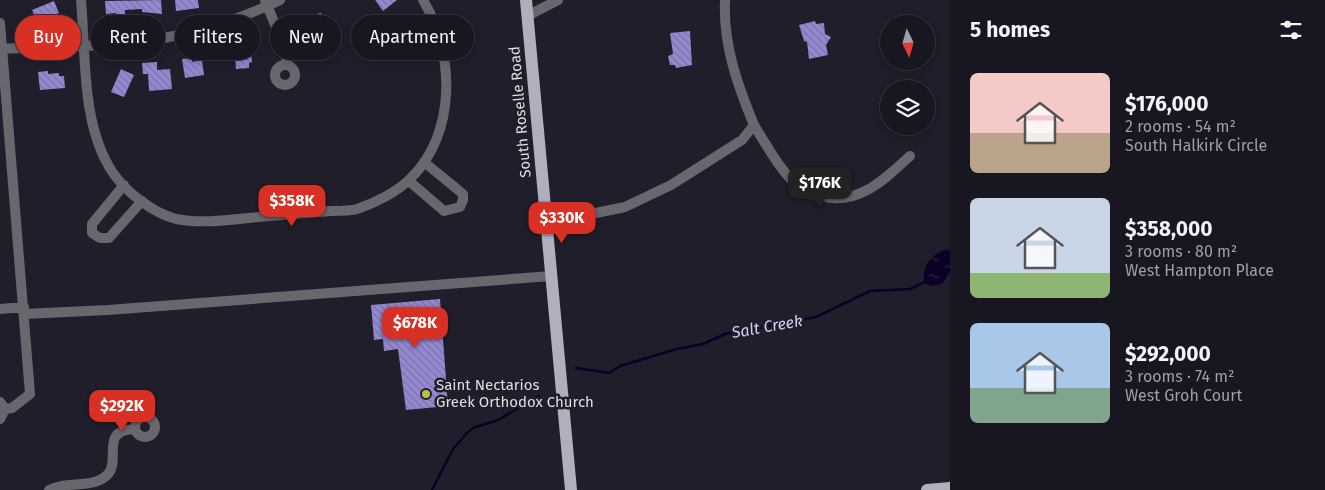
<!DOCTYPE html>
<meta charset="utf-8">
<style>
:root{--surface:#181620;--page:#25232d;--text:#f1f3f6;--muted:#9f9fa5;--line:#36353e;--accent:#d93025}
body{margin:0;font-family:"Fira Sans",sans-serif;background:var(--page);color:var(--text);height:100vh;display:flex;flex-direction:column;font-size:19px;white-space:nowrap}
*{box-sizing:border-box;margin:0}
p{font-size:16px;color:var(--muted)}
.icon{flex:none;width:28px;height:28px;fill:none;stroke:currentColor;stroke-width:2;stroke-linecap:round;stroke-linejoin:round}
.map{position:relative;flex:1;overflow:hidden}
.drawer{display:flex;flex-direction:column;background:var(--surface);width:375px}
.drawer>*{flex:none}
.hud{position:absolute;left:15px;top:15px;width:475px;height:45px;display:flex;gap:10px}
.needle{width:32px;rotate:175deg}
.controls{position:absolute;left:880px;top:15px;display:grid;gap:10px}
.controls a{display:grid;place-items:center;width:55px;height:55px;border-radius:50%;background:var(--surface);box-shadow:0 2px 8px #0003,0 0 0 1px var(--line);font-size:25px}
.price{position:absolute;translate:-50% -42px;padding:0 11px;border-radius:10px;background:var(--accent);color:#fff;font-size:16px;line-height:32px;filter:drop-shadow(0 1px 2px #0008)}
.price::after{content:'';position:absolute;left:50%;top:30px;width:15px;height:11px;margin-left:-8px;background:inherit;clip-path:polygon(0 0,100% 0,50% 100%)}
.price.selected{background:#222;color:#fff}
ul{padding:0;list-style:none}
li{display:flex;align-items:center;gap:15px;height:125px;padding:0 20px}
li span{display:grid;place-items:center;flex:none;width:140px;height:100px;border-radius:8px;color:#555}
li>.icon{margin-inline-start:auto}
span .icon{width:60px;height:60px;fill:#fffc;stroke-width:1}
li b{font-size:21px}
h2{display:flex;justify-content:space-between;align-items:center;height:60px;padding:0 20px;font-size:21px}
.tag{padding:0 18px;border-radius:22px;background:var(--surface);box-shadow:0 2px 8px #0003,0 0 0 1px var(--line);font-size:18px;line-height:45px}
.tag.selected{background:var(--accent);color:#fff}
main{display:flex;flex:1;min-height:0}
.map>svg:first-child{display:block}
</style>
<main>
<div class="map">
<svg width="950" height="490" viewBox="0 0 950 490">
<defs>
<pattern id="water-ripples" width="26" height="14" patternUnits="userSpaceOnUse" patternTransform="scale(1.25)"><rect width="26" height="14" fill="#0b0026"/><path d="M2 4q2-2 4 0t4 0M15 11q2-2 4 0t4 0" fill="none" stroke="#2e2545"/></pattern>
<pattern id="building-back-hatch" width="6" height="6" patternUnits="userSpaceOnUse" patternTransform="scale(1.25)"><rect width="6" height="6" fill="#9488d1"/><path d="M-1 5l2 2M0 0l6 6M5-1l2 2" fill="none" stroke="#7c73a7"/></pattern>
</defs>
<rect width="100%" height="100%" fill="#201e2a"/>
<!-- water -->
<path fill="url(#water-ripples)" d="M950,248V272L942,284L932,286L924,283C921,265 933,252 950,248Z"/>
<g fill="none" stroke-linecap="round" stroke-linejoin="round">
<!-- stream -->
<path stroke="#0b0026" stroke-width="2.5" d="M576,368L609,373L620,366L677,349L703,344L725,334L816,317L870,291L910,289L927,281
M432,490L453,449L467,433L473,428L498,420L539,396"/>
</g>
<!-- building -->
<path fill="url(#building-back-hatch)" d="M161,0L162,14L142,12V9L125,10V17L116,18V13L106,14L105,1Z
M175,0H198L199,8L176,11Z
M375,0H397L383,11Z
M54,1L59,13L37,22L32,10Z
M321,13L324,22L316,25L321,36L309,41L301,18Z
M815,21L816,24L824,23L825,34L831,37L826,45L828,55L809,59L807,42L804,41L799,25Z
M690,31L692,65L676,68L675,65H670L668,56L673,54L670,33Z
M250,43L252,62L249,63V68L236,69L234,44Z
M192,58V62L202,60L204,75L185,78L182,59Z
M157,62V70L170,69L172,89L149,91L148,74H143L142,63Z
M121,69L134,75L124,97L111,92Z
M48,71V74L59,73V76H64L65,88L40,90L38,72Z
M440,299L448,406L406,410L398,349L384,351L383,339L374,340L371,305Z"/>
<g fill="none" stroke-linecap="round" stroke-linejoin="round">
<!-- minor -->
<path stroke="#67676d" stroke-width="10" d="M81,0C86,55 81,126 113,173C126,192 153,213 176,219C206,225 241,218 271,216C291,214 311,213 331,211C339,211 350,211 357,209C375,203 397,192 410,179C457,134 455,53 423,0
M265,0L287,54L286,65
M527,16L558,0
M0,23L30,394L12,408L5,409
M0,49C54,46 111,48 164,38C205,31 243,18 280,0
M275 75a10 10 0 1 1 20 0a10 10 0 1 1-20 0Z
M754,125C768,148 783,176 805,192C809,194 816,195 820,196C858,206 884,180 910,156
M409,181L444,211L460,207L463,200V194L424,162
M124,185L92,224V233L100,238H109L142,201
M547,223L625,207L671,185L742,140L754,125C737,84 723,44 725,0
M0,309L24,307
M25,314L108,310L551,276
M0,402L5,409L0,419
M135 427a10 10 0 1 1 20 0a10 10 0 1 1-20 0Z
M49,490C67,480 95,490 109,473C120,457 100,430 135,429"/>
<!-- major -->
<path stroke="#b0afbc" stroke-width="12" d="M526,0L571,490
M927,490L950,488"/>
</g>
<!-- markers -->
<circle fill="#bcbf43" stroke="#201e2a" stroke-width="2" cx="426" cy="394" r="5"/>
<g text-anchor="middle" stroke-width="5" stroke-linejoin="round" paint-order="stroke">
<!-- street labels -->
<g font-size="15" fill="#dedee5" stroke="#201e2a">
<text transform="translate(520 112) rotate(-95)" y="5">South Roselle Road</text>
</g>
<!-- poi labels -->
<g font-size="15" fill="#dedee5" stroke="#201e2a" text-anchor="start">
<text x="436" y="390">Saint Nectarios<tspan x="436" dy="17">Greek Orthodox Church</tspan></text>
</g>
<!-- water labels -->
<g font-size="16" font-style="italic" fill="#d2cef6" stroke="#201e2a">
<text transform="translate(767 326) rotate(-10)" y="6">Salt Creek</text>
</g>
</g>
</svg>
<div class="controls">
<a><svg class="needle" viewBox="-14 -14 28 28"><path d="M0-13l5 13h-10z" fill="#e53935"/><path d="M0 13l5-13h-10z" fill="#9f9fa5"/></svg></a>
<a><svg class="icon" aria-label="layers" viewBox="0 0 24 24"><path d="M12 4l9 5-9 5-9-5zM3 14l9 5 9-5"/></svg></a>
</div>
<b class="price selected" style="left:820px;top:209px">$176K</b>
<b class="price" style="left:292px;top:227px">$358K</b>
<b class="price" style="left:562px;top:244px">$330K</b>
<b class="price" style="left:415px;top:349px">$678K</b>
<b class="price" style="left:122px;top:432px">$292K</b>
<div class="hud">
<a class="tag selected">Buy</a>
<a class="tag">Rent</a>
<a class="tag">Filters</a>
<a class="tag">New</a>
<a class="tag">Apartment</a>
</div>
</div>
<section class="drawer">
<h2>5 homes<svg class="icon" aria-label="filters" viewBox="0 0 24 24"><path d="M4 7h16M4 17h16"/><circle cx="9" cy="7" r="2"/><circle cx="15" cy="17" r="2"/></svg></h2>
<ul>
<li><span style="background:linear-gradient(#f6c9c9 60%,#b9a48a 0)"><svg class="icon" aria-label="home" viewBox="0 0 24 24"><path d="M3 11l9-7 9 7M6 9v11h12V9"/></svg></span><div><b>$176,000</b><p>2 rooms · 54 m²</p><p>South Halkirk Circle</p></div></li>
<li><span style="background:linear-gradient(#c9d6e8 75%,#8fb573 0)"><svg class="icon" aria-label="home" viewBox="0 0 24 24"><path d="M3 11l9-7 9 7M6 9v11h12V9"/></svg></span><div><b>$358,000</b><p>3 rooms · 80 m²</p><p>West Hampton Place</p></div></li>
<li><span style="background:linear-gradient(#a9c7e8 65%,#7fa58c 0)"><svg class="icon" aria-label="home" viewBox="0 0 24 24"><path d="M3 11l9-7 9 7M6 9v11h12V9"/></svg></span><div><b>$292,000</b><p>3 rooms · 74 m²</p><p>West Groh Court</p></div></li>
</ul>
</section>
</main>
